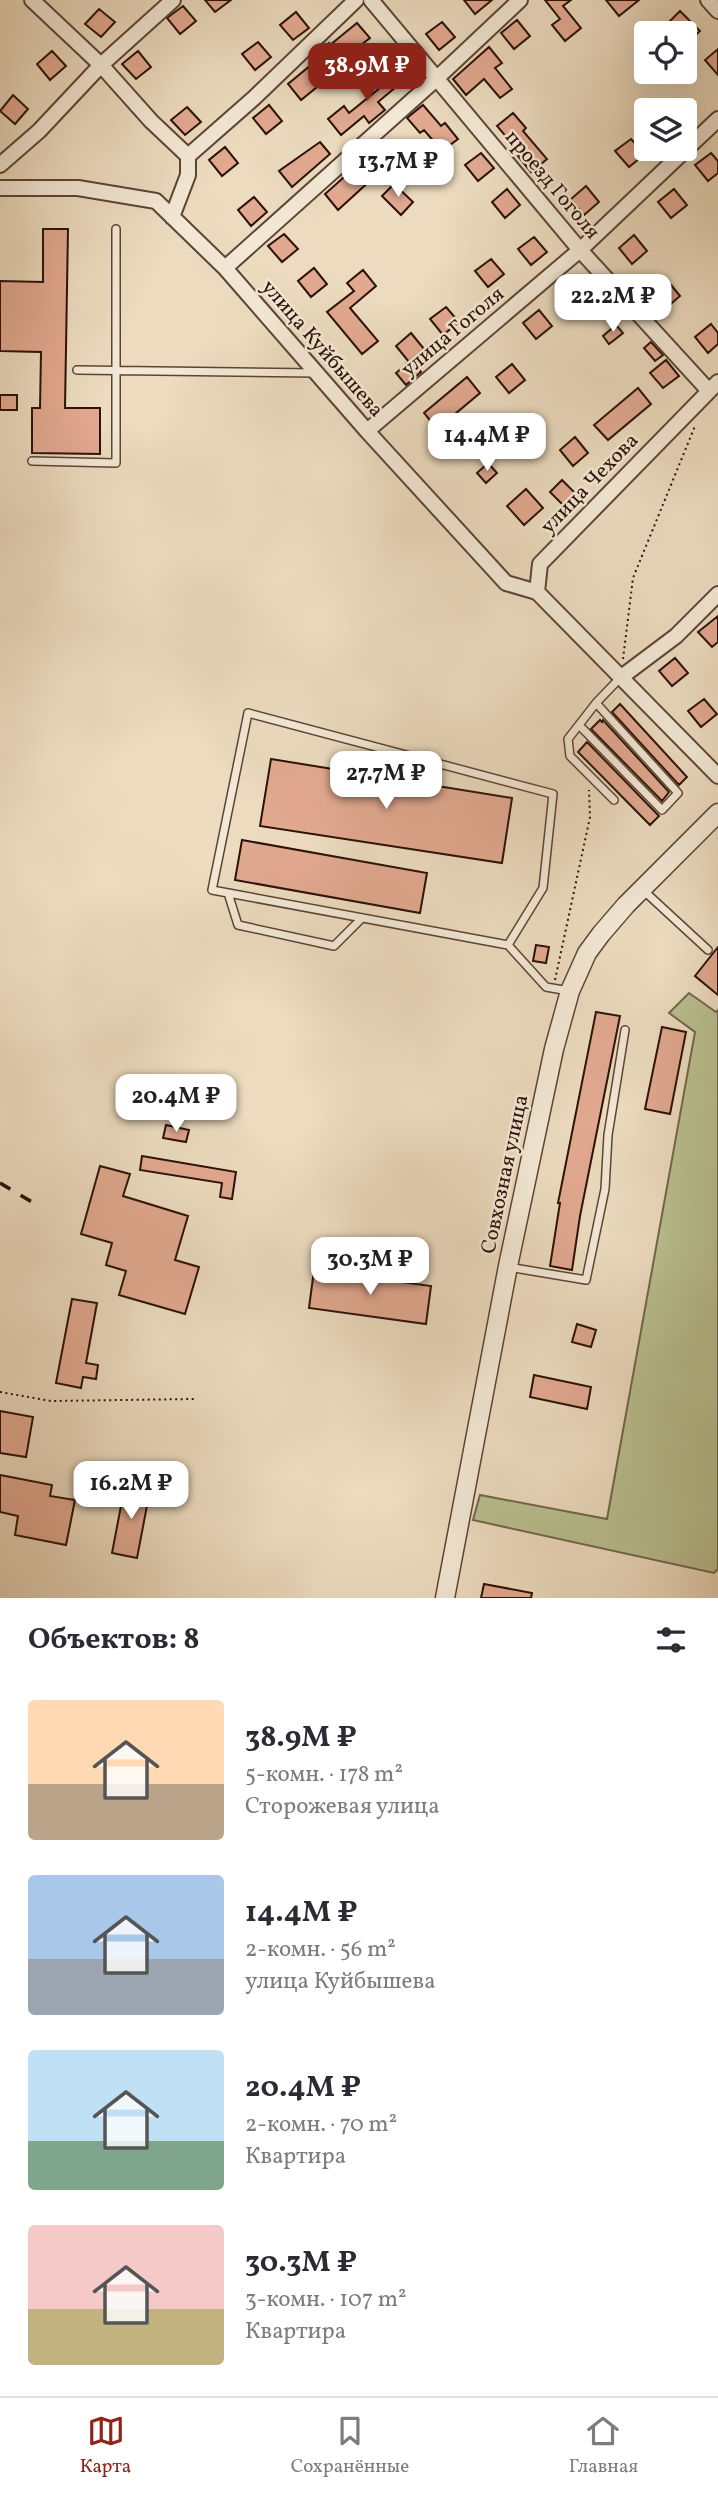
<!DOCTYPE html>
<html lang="ru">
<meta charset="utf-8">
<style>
:root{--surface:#fff;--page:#f7f7f7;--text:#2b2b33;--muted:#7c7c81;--line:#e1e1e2;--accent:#8f2418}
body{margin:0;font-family:Vollkorn,serif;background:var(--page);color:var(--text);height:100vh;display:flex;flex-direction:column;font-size:26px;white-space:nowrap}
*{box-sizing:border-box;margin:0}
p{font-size:23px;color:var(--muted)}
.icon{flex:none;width:38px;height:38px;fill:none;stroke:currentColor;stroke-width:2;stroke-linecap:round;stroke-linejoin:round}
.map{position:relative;height:1598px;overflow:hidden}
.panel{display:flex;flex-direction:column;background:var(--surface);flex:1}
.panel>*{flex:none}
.controls{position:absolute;left:634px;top:21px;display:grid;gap:14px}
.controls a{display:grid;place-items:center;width:63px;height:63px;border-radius:7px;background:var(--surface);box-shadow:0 7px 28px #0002;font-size:35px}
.price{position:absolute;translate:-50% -60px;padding:0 16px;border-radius:14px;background:#fff;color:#222;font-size:23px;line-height:46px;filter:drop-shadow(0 2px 4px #0008)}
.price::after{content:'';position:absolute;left:50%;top:42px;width:21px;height:16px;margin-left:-10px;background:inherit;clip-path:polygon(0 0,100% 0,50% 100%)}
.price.on{background:var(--accent);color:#fff}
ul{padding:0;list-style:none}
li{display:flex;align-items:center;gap:21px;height:175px;padding:0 28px}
li span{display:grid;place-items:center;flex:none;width:196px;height:140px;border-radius:7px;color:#555}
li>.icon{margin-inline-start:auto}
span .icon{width:84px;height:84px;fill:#fffc;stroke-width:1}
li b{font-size:30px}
h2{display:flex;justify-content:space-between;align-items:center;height:84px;padding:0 28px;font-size:30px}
.tabs{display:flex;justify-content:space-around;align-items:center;height:98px;border-top:2px solid var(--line);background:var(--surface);font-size:19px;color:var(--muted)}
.tabs a{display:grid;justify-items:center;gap:4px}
.tabs .on{color:var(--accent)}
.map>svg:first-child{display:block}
</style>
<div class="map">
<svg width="718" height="1598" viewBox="0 0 718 1598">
<rect width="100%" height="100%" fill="#ecdbbf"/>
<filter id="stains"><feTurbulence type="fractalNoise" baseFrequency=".00286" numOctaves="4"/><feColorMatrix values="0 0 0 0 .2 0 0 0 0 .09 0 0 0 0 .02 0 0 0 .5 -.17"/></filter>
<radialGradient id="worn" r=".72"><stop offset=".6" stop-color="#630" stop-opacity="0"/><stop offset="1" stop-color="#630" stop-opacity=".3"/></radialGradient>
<!-- green -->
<path fill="#b9c091" stroke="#72684c" stroke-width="2" d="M689,993L716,1012L718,1010V1569L714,1573L473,1520L480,1495L607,1519L695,1032L669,1013Z"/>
<!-- building -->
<path fill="#e2a991" stroke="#2c1107" stroke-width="2" d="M205,0H231L215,12Z
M464,0H492L475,14Z
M545,0H571L563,6L581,28L565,41L552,25L560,19Z
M606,0H639L619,16Z
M183,6L196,21L180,34L167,18Z
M99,9L115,22L101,37L85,24Z
M680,11L700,31L684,46V33H676L667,24Z
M296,12L309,28L293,40L280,25Z
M517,20L530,36L514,49L501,33Z
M442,22L455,37L439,50L426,34Z
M357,23L370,38L313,81L317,87L301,100L288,84L317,60L313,55L329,43L330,45Z
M258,42L271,57L255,70L242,54Z
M489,47L502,63L495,68L512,89L500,98L484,79L466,95L453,79Z
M718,49V75L705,60Z
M52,51L66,66L50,80L37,64Z
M138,51L151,67L136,79L122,64Z
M390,65L403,81L378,102L385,110L369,123L364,116L341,135L328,119L344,106L349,113L381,87L374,78Z
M13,95L28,109L15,124L0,111Z
M269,105L282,121L266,134L253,118Z
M423,105L441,126L445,123L458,139L442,151L424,130L420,133L407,118Z
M187,107L201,122L185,135L171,120Z
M513,113L526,128L523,131L547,159L531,172L518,156L521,154L497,126Z
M631,139L645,154L629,167L615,151Z
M320,142L330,154L292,187L279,171Z
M390,144L403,159L387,172L384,168L338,210L325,194L362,161L365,164Z
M225,147L238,163L222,176L209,160Z
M481,153L494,168L478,181L465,165Z
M711,153L718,161V173L708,181L695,165Z
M394,184L413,202L401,215L382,196Z
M586,186L599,202L584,215L571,199Z
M507,189L520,205L505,218L492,202Z
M674,189L687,205L671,218L658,202Z
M254,197L267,212L251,226L238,210Z
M43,229H68L65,408H100V454L32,453V408H40L41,352L0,351V281L43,282Z
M284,234L298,249L282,262L268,246Z
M634,235L647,251L632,264L619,248Z
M534,237L547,252L531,265L518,249Z
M491,259L504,274L488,287L475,271Z
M314,268L327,284L311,297L298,281Z
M363,270L376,286L350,308L378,341L362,354L327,312L354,291L347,283Z
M586,278L599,294L583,306L570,291Z
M667,280L680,296L665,309L652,293Z
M446,307L459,322L443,335L430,319Z
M539,310L552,326L536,339L523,323Z
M711,324L718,333V344L708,353L695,337Z
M616,325L623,333L609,344L603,336Z
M411,333L424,349L409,362L396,346Z
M651,342L663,355L655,361L644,348Z
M411,360L421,372L406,385L396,373Z
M666,360L679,376L663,388L650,373Z
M512,364L525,380L509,393L496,377Z
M467,377L480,393L437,429L424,413Z
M638,388L651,404L608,440L594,425Z
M0,395H17V410H0Z
M575,437L588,453L573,466L560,450Z
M488,463L497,473L486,483L477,473Z
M562,480L580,498L568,510L550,492Z
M526,489L543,508L524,525L507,506Z
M718,616V642L712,647L698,632Z
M675,658L688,673L672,686L659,671Z
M704,699L717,714L701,727L688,711Z
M620,704L687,777L679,785L612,712Z
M600,720L602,722L603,720L669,792L662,801L591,729Z
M587,742L659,816L650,825L578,752Z
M271,759L512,798L502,863L260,826Z
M242,840L427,873L420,913L235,880Z
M536,945L549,947L546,963L533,961Z
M718,947V995L695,976Z
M596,1012L620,1016L580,1216L572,1270L550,1266L560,1203H558Z
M662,1027L686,1032L670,1114L645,1109Z
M166,1125L189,1130L186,1142L163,1138Z
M142,1156L236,1172L232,1199L220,1197L222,1183L140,1170Z
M100,1166L130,1174L123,1196L188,1216L175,1260L199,1267L185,1314L119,1295L126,1271L106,1265L112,1243L81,1234Z
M314,1270L431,1286L426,1324L309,1308Z
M72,1299L97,1303L86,1363L98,1365L96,1379L83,1377L81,1388L56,1383Z
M577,1324L596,1330L591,1347L572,1342Z
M534,1375L591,1387L587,1409L530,1397Z
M0,1411L33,1417L26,1457L0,1453Z
M0,1475L52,1485L50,1496L75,1500L66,1545L15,1535L18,1516L0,1512Z
M125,1485L150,1490L137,1558L112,1553Z
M484,1584L532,1593L531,1598H481Z"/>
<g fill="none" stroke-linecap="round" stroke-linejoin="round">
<!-- service casing -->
<g stroke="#5c4435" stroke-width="10">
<path id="service" d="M77,370L316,373
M32,461L116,463V229
M579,725L662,810L678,793L596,703
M614,800L570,756L568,739L596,703L620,678
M643,890L708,950
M228,893L238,925L334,946L362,918
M508,945L212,890L248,713L553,794L543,888L508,945L546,987L569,991
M508,1267L586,1280L605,1189L608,1135L625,1030"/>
</g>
<!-- minor casing -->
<g stroke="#5c4435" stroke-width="18">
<path id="minor" d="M32,0L101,65L151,121L188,156
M371,0L580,250L709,391
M708,0L718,11
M0,165L39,131L101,65L173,0
M0,188H78L156,201L225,268L367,431L506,583L537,592L718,776
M172,217L188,175V156L254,98L356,0
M225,268L436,79L520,0
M367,431L580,250L718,119
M537,592L540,564L718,382
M620,678L676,636L718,594"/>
</g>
<!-- tertiary casing -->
<g stroke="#5c4435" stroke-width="21">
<path id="tertiary" d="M445,1598L508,1266L554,1049L570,991L587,953L601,934L626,905L718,813"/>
</g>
<!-- path -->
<path stroke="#2c1107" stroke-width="2" stroke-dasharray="2 3.5" stroke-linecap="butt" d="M623,659L633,578L695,426
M555,980L590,817L589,790
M0,1392L51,1401L194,1399"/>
<!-- service -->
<use href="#service" stroke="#f3e8d5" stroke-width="7"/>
<!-- minor -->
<use href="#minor" stroke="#f3e8d5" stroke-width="14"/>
<!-- tertiary -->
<use href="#tertiary" stroke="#f3e8d5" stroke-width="18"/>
<!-- rail -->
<path stroke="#2c1107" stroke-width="3.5" stroke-dasharray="12 12" stroke-linecap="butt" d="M0,1183L32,1202"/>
</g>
<g text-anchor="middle" stroke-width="5" stroke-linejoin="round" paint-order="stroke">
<!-- street labels -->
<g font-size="21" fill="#2c1107" stroke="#f3e8d5">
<text transform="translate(553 184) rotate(50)" y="7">проезд Гоголя</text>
<text transform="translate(452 331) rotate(-40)" y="7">улица Гоголя</text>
<text transform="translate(323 348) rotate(49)" y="7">улица Куйбышева</text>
<text transform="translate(589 483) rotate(-46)" y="7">улица Чехова</text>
<text transform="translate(504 1174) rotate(-78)" y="7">Совхозная улица</text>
</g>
</g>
<rect width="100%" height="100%" filter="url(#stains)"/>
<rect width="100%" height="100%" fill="url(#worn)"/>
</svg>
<div class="controls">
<a><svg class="icon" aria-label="locate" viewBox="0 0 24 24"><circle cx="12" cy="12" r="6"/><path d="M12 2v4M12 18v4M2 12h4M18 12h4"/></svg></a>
<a><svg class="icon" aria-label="layers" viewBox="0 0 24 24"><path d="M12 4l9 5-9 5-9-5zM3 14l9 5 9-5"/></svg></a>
</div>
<b class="price on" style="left:367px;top:103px">38.9M ₽</b>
<b class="price" style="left:398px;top:199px">13.7M ₽</b>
<b class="price" style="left:613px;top:334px">22.2M ₽</b>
<b class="price" style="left:487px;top:473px">14.4M ₽</b>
<b class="price" style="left:386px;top:811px">27.7M ₽</b>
<b class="price" style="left:176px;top:1134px">20.4M ₽</b>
<b class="price" style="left:370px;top:1297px">30.3M ₽</b>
<b class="price" style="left:131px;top:1521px">16.2M ₽</b>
</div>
<section class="panel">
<h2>Объектов: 8<svg class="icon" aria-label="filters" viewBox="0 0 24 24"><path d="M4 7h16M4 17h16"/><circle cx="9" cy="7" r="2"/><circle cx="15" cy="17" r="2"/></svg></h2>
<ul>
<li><span style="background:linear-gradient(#ffd9b3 60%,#b9a48a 0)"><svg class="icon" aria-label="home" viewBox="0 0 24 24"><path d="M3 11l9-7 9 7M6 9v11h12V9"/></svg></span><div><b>38.9M ₽</b><p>5-комн. · 178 m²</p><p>Сторожевая улица</p></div></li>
<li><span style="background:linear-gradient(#a9c7e8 60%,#9aa5b1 0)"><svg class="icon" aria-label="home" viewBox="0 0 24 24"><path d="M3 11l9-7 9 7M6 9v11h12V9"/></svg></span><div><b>14.4M ₽</b><p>2-комн. · 56 m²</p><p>улица Куйбышева</p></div></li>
<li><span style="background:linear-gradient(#bfe0f5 65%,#7fa58c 0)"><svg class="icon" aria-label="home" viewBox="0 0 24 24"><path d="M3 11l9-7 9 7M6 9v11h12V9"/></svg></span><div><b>20.4M ₽</b><p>2-комн. · 70 m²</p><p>Квартира</p></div></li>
<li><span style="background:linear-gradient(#f6c9c9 60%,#c2b280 0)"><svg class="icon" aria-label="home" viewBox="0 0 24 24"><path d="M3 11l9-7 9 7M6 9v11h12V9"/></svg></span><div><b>30.3M ₽</b><p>3-комн. · 107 m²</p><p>Квартира</p></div></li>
</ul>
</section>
<nav class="tabs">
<a class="on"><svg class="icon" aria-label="map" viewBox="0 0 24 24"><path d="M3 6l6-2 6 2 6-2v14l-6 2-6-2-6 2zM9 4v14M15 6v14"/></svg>Карта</a>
<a><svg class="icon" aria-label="saved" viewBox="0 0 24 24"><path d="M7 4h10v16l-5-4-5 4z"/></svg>Сохранённые</a>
<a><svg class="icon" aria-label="home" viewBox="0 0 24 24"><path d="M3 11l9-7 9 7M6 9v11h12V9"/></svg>Главная</a>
</nav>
